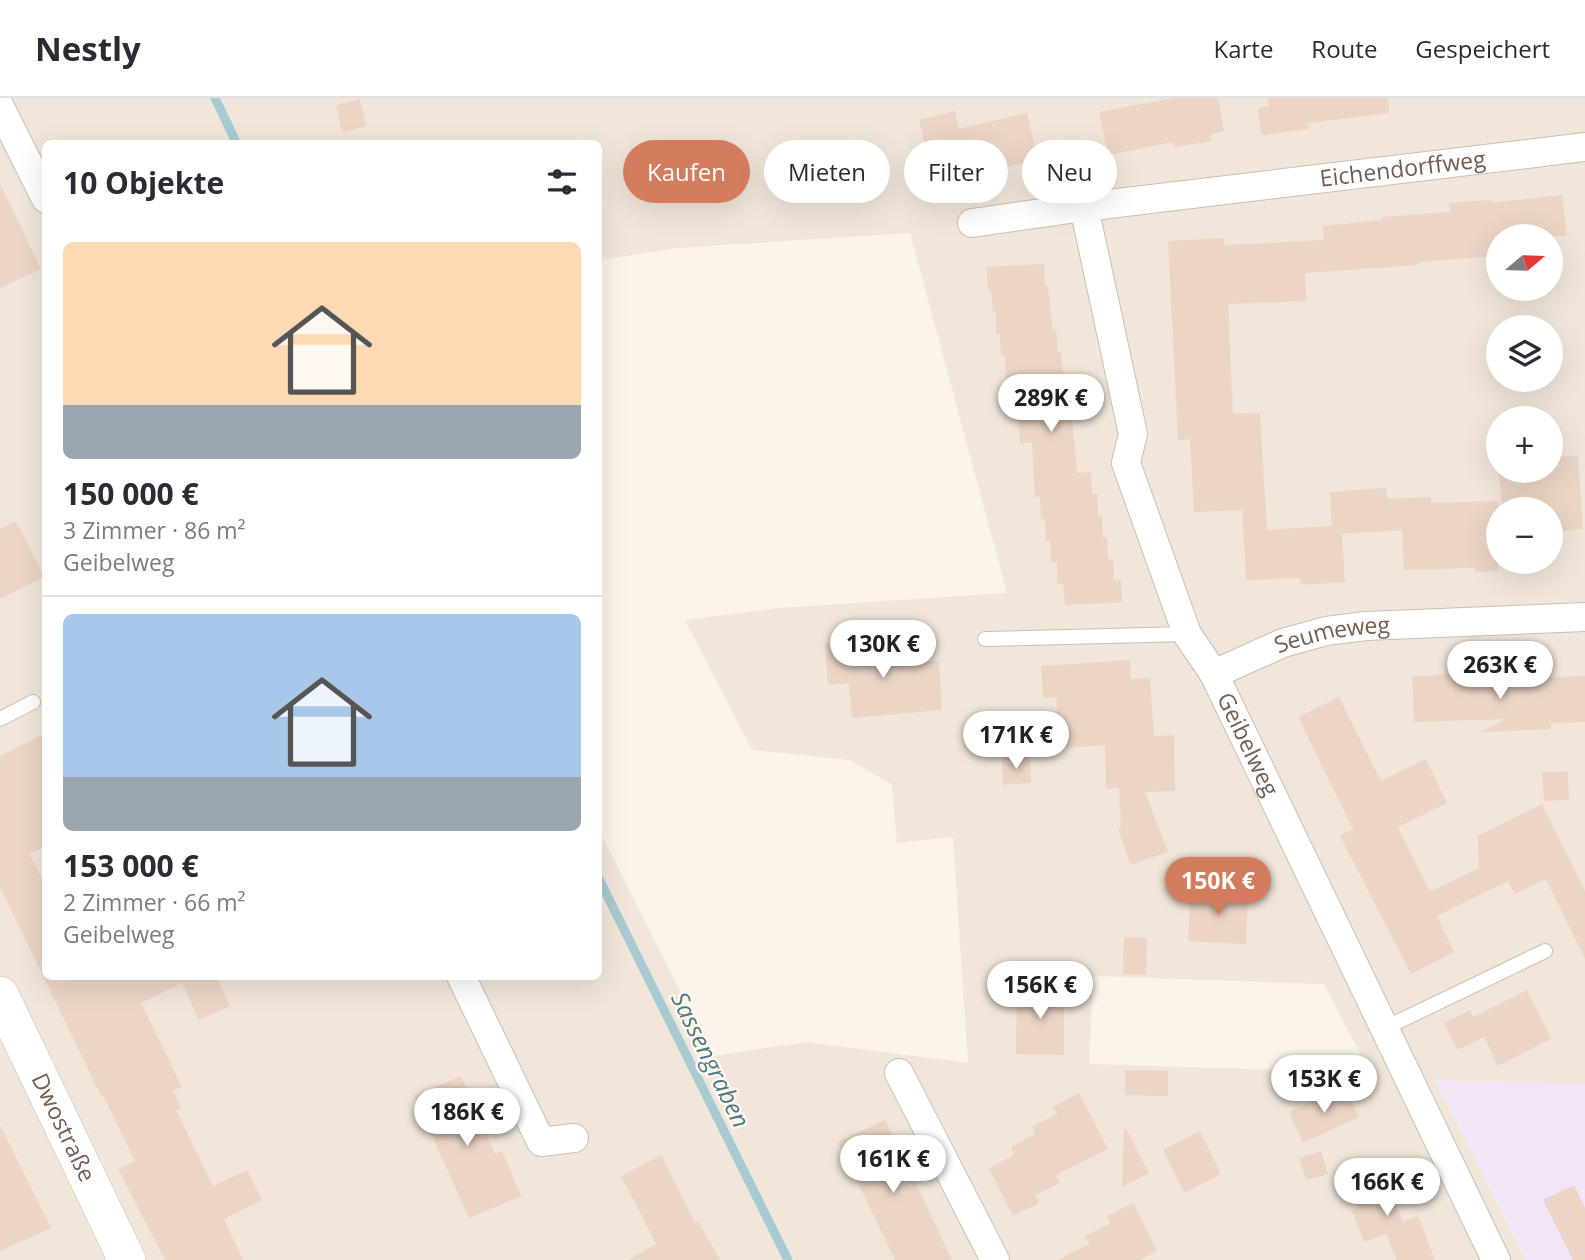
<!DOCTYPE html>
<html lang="de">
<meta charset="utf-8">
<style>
:root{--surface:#fff;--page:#f2f2f3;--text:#2b2b33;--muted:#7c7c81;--line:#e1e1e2;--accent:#d47c5e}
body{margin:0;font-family:"Open Sans",sans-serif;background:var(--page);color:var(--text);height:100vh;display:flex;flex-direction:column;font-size:26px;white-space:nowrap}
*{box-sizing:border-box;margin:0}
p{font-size:23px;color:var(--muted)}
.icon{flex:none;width:38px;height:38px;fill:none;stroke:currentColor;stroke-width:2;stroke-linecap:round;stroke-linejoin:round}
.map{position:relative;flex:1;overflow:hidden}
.sheet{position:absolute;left:42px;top:42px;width:560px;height:840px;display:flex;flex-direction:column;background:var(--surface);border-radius:10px;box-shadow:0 7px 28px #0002}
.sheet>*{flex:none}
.top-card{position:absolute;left:623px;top:42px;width:665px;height:63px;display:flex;gap:14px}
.needle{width:46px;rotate:71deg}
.buttons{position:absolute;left:1486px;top:126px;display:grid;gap:14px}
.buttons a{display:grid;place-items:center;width:77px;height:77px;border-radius:50%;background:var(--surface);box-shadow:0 7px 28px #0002;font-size:35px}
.price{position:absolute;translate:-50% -60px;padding:0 16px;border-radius:24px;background:#fff;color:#222;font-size:23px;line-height:46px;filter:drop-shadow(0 2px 4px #0008)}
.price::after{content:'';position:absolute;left:50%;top:42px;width:21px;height:16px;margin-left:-10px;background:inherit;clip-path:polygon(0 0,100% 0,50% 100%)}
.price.selected{background:var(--accent);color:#fff}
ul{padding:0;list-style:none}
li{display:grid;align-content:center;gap:14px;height:371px;padding:0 21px}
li+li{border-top:2px solid var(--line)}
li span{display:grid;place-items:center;height:217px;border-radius:10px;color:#555}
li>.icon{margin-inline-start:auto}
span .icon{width:126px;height:126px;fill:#fffc;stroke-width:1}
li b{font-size:30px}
h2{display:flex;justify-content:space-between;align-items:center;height:84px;padding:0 21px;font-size:30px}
.tag{padding:0 24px;border-radius:32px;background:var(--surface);box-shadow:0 7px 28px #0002;font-size:24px;line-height:63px}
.tag.selected{background:var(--accent);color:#fff}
header{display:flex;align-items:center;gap:42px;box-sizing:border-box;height:98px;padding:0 35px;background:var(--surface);border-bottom:2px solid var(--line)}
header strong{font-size:33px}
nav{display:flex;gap:38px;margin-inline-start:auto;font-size:24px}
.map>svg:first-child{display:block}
</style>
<header>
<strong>Nestly</strong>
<nav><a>Karte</a><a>Route</a><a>Gespeichert</a></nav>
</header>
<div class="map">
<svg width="1585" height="1162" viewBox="0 0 1585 1162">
<rect width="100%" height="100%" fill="#faf4ea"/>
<!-- residential -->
<path fill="#f1e6d9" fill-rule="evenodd" d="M0,0H1585V986L1435,982L1526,1162H0ZM46,46H598L599,162L678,150L910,135L1007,495L779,510L685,522L752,652L850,662L892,687L897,745L953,739L968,965L806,944L713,958L598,730V878H46ZM1498,138H1550V191H1498ZM1498,229H1550V282H1498ZM1498,320H1550V373H1498ZM1498,411H1550V464H1498ZM1093,878L1324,886L1370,975L1089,966Z"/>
<!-- education -->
<path fill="#f1e6f7" d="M1435,982L1585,986V1162H1526Z"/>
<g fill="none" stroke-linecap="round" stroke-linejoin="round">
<!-- stream -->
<path stroke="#a8cad2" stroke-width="9" d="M215,0L237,46
M598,779L788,1162"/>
</g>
<!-- building -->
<path fill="#ecd5c5" d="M1174,0H1218L1224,33L1210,36L1212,43L1174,49L1173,44L1108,57L1099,14Z
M1268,0H1388L1389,15L1308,25L1309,31L1261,37L1258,10L1269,8Z
M360,1L367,28L342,34L336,7Z
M955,13L959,31L1027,15L1038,62L960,81L961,84L935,90L919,22Z
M0,86L41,171L0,190Z
M1562,97L1567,138H1494L1495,158L1418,164V167L1305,175L1306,203L1228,206L1233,316L1260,315L1267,432L1332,428L1330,394L1386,390L1387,401L1431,399V405L1498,403V473L1475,474V470L1404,472L1402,432L1342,436L1345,484L1301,487L1300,480L1246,482L1242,412L1194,414L1190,341L1178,342L1168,143L1224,140L1225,147L1324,142L1323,128L1382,122V119L1450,114L1449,105L1491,102V105Z
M1044,166L1045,189L1048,188L1053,233L1056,232L1058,255L1061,254L1063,277L1066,276L1067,298H1070L1077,375L1091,374L1092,396H1097L1098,418H1102L1103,440L1107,439L1108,461H1113L1114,483L1121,482L1122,504L1065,507L1063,485L1057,486V464H1051L1050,442L1046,443L1045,421H1041L1040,399H1035L1032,344L1020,345L1019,323H1016L1014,301H1011L1010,280H1006L1005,257L1001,258L1000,236H996V214H993L991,192H988L987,169Z
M1578,358L1583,431L1550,434V411H1502L1499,373H1550V359Z
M16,423L44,479L0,501V431Z
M880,540L882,565L939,563L942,612L852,620L849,585L828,587L825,545Z
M1130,562L1131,581L1150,580L1154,638L1174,637L1175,693L1145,694L1168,754L1131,767L1118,731L1121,730L1119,690L1106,691L1105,647L1059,650L1056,599L1043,600L1041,568Z
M1472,576L1473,582L1585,578V624L1551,625V631L1480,634L1506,621L1414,624L1412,578Z
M1339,599L1381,683L1426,661L1447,705L1398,729L1430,794L1479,770L1478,738L1542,706L1585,793V861L1546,781L1515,796L1508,783L1437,818L1454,854L1411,876L1340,738L1353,731L1298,619Z
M46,635V748L29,756L46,788V878H216L230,908L199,922L182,885L141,905L182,989L173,993L181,1010L176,1012L213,1088L247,1072L262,1102L224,1121L243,1162H165L118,1071L135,1063L103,997L101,998L0,789V658Z
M1030,659L1031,685L1003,687L1002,660Z
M1568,673L1569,702L1544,703L1542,674Z
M1190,792L1248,795L1246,846L1188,843Z
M1124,839L1147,840L1146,877L1123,876Z
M1017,888L1064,889V957L1016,956Z
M1527,892L1551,941L1498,968L1484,939L1458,952L1444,925L1470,912L1473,919Z
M1125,972L1168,973V998L1125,997Z
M461,978L495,1056L502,1053L521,1098L469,1120L414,998Z
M1344,988L1359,1019L1303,1045L1289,1014Z
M1079,995L1108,1051L1056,1077L1060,1085L1035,1097L1039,1105L1013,1118L989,1070L1014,1057L1011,1049L1035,1036L1032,1029L1057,1016L1053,1009Z
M885,1022L906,1065L952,1162H895L838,1044Z
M0,1027L51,1130L0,1153Z
M1124,1027L1149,1075L1122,1089Z
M1200,1033L1221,1076L1184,1095L1163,1052Z
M1321,1053L1328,1076L1306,1082L1299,1060Z
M661,1057L695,1125L698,1123L720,1162H628L656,1146L621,1078Z
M1381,1070L1403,1124L1418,1118L1435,1162H1397L1386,1136L1364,1144L1352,1113L1358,1110L1348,1083Z
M1574,1087L1585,1110V1162H1573L1543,1102Z
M1133,1105L1157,1153L1140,1162H1058L1089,1146L1085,1138L1111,1125L1107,1118Z"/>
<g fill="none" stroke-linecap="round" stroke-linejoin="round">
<!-- service casing -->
<g stroke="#cbbdb1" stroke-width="16">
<path id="service" d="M985,541L1187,536
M0,621L33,604
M1385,930L1545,853"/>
</g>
<!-- minor casing -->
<g stroke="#cbbdb1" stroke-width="30">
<g id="minor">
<path d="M0,9L46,101"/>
<path id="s1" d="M1084,109L1133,336L1126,365L1187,536L1214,576L1496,1162"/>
<path id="s2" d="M972,125L1084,109L1585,49"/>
<path id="s3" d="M1214,576L1283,545L1326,533L1366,528L1585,519"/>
<path d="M461,878L541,1044L574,1040"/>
<path d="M899,975L995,1162"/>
</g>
</g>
<!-- tertiary casing -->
<g stroke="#cbbdb1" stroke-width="38">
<g id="tertiary">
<path id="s4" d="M0,897L127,1162"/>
</g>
</g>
<!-- service -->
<use href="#service" stroke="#fff" stroke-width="14"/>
<!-- minor -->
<use href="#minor" stroke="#fff" stroke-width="28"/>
<!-- tertiary -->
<use href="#tertiary" stroke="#fff" stroke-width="37"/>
</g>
<g text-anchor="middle" stroke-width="5" stroke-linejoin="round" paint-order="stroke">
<!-- street labels -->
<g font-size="23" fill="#725d50" stroke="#fdf8f0">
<text dy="8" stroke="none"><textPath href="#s2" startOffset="434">Eichendorffweg</textPath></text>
<text dy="8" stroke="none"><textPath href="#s3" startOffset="126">Seumeweg</textPath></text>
<text dy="8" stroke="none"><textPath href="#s1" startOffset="570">Geibelweg</textPath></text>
<text dy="8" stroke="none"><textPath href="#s4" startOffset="147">Dwostraße</textPath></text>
</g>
<!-- water labels -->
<g font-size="24" font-style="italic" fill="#4c7882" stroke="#fdf8f0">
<text transform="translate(710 962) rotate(64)" y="8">Sassengraben</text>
</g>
</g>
</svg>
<div class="buttons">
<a><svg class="needle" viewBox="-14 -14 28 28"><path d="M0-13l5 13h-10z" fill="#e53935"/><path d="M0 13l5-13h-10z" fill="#7c7c81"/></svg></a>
<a><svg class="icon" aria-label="layers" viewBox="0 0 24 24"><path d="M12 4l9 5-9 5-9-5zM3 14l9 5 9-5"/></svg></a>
<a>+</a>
<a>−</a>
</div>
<b class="price" style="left:1051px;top:336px">289K €</b>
<b class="price" style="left:883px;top:582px">130K €</b>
<b class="price" style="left:1500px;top:603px">263K €</b>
<b class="price" style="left:1016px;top:673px">171K €</b>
<b class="price selected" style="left:1218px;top:819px">150K €</b>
<b class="price" style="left:1040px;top:923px">156K €</b>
<b class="price" style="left:1324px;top:1017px">153K €</b>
<b class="price" style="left:467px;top:1050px">186K €</b>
<b class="price" style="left:893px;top:1097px">161K €</b>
<b class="price" style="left:1387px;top:1120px">166K €</b>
<div class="top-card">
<a class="tag selected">Kaufen</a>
<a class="tag">Mieten</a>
<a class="tag">Filter</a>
<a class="tag">Neu</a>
</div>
<section class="sheet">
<h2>10 Objekte<svg class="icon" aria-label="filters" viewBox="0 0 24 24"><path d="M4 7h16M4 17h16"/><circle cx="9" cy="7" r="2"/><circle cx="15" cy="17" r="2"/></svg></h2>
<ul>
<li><span style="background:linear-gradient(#ffd9b3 75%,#9aa5b1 0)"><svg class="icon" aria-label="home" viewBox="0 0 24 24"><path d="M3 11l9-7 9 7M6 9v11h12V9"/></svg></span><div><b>150 000 €</b><p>3 Zimmer · 86 m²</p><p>Geibelweg</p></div></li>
<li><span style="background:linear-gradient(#a9c7e8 75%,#9aa5b1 0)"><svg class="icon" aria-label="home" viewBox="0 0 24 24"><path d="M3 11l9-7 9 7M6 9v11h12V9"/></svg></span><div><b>153 000 €</b><p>2 Zimmer · 66 m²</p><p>Geibelweg</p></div></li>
</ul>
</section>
</div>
